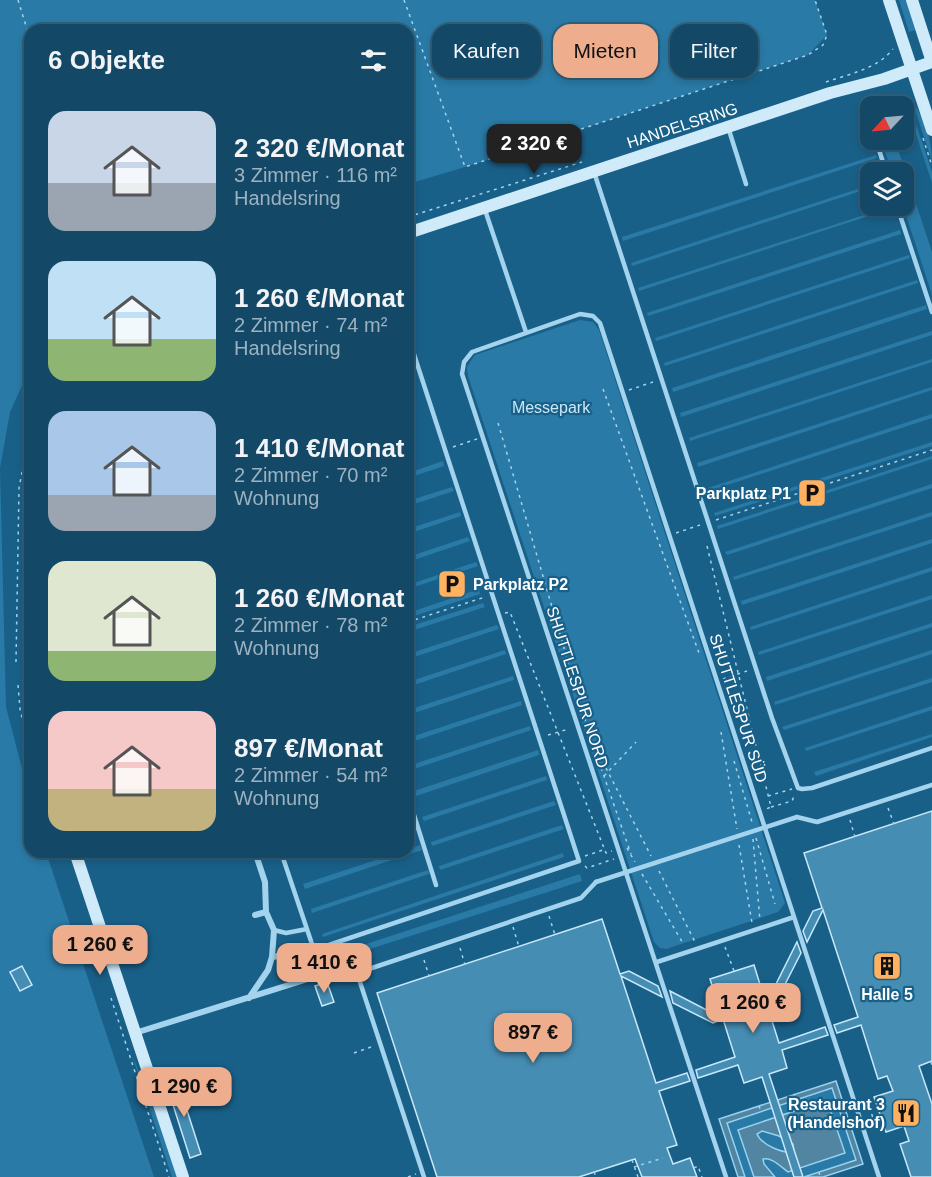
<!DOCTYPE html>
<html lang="de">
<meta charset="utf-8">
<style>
:root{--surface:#134867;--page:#1c4f6d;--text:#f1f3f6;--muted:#9db2c0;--line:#32607b;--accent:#eead8d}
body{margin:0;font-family:Helvetica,sans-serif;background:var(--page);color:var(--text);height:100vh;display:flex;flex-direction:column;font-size:22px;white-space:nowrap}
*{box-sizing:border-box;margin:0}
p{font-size:20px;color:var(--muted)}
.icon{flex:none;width:33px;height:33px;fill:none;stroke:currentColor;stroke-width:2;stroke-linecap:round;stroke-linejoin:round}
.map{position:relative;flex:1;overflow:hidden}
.panel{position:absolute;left:24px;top:24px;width:390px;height:834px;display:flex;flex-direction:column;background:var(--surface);border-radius:18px;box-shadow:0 3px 9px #0003,0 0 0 2px var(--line)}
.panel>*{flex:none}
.guide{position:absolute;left:432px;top:24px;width:410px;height:54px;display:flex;gap:12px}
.needle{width:39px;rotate:244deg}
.tools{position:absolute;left:860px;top:96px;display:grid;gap:12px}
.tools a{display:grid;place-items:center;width:54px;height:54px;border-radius:12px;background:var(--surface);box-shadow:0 3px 9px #0003,0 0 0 2px var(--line);font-size:30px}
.price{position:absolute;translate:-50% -51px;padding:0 14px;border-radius:12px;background:var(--accent);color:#111;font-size:20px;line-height:39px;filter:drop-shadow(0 2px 3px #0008)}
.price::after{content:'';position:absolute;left:50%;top:36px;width:18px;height:14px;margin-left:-9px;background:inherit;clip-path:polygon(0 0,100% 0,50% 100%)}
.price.on{background:#222;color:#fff}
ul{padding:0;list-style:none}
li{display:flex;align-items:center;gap:18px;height:150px;padding:0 24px}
li span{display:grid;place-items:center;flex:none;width:168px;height:120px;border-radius:18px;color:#555}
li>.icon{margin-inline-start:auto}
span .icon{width:72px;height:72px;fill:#fffc;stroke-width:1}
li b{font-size:26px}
h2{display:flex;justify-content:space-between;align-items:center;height:72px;padding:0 24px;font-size:26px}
.tag{padding:0 21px;border-radius:18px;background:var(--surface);box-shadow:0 3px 9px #0003,0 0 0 2px var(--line);font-size:21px;line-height:54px}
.tag.on{background:var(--accent);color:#111}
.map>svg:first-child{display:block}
</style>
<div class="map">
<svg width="932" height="1177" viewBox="0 0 932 1177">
<rect width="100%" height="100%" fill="#196089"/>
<!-- green -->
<path fill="#297aa6" d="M0,0H815L827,35L808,55L465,167L408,184V30H30V368L10,412L0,468L6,707L30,799V852H46L154,1177H0Z
M899,0H906L916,30L909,32Z
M912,101C924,118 932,140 932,161Z
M914,118L932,172V183L911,119Z
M881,140H895L932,252V295L903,206V172H892Z
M876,155L877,158L623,241L622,237Z
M870,185V188L632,266L631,263Z
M892,206L893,208L639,291L638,288Z
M900,230L901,234L648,316L647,313Z
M909,255L910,258L656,341L655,338Z
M917,280L918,283L665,366L664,363Z
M926,305L927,309L673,392L672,388Z
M580,320L593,322L599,330L785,903L778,912L666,949L660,948L654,942L468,376L467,367L475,355Z
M932,331V335L681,417L680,413Z
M932,359V362L690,441L689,438Z
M932,387V390L698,467L697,463Z
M932,414V418L706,492L705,489Z
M932,442V446L715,516L714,513Z
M932,456V459L718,529L717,526Z
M443,461L444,466L408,478V473Z
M932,484V488L727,555L725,552Z
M452,487L454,491L408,506V501Z
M460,512L461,516L408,534V529Z
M932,512V516L734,580L733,577Z
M468,537L470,541L408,562V557Z
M932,539V543L742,605L741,601Z
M476,562L478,566L408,589V585Z
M932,567V571L751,630L750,627Z
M479,589L480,594L408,618V613Z
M932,595V599L759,655L758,652Z
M483,603L485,607L408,632V627Z
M932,623V627L767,681L766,677Z
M497,625L499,629L408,659V654Z
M505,650L506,654L408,687V682Z
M932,650V654L775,705L774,702Z
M513,676L514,680L408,715V710Z
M932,678V682L784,730L782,727Z
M521,701L522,705L408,743V738Z
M932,706V710L806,751L805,748Z
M530,726L531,730L408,771V766Z
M932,734V737L816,776L814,772Z
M538,750L539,755L416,796L414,791Z
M546,776L547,780L424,821L422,817Z
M554,801L556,805L432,846L431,842Z
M562,825L564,829L440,870L439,866Z
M420,845L422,850L305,889L303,884L400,852H408V849Z
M563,853L564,857L323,937L322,934Z
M428,870L429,874L312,913L311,909Z
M580,874L582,881L314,967L312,962L314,961Z
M132,1055L152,1102L177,1177H172Z
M836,1081L863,1164L823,1177H738L719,1119Z"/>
<!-- water -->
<path fill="#5285a1" stroke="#95d1f0" stroke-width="1.5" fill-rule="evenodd" d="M836,1081L863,1164L823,1177H804L856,1160L832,1088L727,1123L745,1177H738L719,1119Z
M827,1100L845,1153L788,1172C781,1167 772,1157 763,1159L764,1164L775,1177H754L738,1130ZM762,1131L779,1136L793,1144L794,1151C783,1155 761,1144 757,1134Z"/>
<!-- building -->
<path fill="#468db4" stroke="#c8e8fa" stroke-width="1.5" d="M932,811V1061L919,1066L932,1104V1177H911L900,1144L909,1141L904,1126L886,1132L874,1097L893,1091L887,1076L878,1079L861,1025L837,1033L834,1025L858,1017L823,910L807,942L803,931L813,911L822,908L804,853Z
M602,919L620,974L629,971L658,986L662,997L621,976L656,1083L687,1073L690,1081L659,1091L677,1145L667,1148L673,1164L690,1158L697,1177H642L635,1159L579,1177H437L377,993Z
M797,942L801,953L776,1002L767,1005L779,1043L825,1027L828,1035L782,1050L787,1068L769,1074L803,1177H794L762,1077L744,1083L738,1065L698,1078L696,1070L735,1057L723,1019L713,1023L673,1003L670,991L722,1018L710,979L754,965L766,1004Z
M22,966L32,985L20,991L10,972Z
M327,982L334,1002L322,1006L315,986Z
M177,1079L201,1154L190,1158L166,1083Z"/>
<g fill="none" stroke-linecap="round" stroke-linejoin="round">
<!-- path -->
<path stroke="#a3d3ed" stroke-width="1.5" stroke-dasharray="3 4.5" stroke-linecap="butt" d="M18,0L30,39
M404,0L465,167L808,55L823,45L827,35L815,0
M826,82C849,74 877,69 893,49
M923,138L932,166
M408,217L582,162
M603,389L699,653
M629,390L653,382
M498,423L589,733L631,854
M453,447L477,439
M716,520L932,450
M676,533L700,525
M707,546L771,807L766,809
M501,591L522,584
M505,613L510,612L606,853L612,851
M408,622L485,597
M16,662L19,488L26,451L30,438
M723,679L747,671
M18,685L20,709L30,751
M721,732L737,829
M548,735L569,729
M734,761L752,822
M606,768L651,856
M604,776L636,742
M768,796L792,789
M771,807L792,801L795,794
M888,808L894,824
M850,820L855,837
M756,838L775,904
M753,839L760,921
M739,845L752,923
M627,848L635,862
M585,856L603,850
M585,866L587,868L614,859
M659,871L695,942
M642,874L684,945
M549,916L555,935
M513,927L519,947
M725,947L734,971
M460,948L465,965
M424,960L429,976
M111,998L169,1177
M354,1053L374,1046
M931,1062L932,1065
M794,1094L796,1101
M759,1106L761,1112
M875,1124L870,1109L877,1107
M870,1126L882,1122
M632,1160L638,1177
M634,1167L663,1158
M694,1168L698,1166L702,1177
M594,1172L596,1177
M819,1172L820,1177
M408,1177L416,1174"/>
<!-- service -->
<path stroke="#a3d3ed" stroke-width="4.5" d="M728,127L746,184
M876,140L886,172
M594,172L772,718L798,788L802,789L812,788L932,748
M897,206L932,312
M485,210L526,332
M408,796L436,885
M797,817L817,822L932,785
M281,852L314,950L579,861L408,336
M274,930L286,933L307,929
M657,962L794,917
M357,973L424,1177
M311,978L334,970L357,973L581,898L596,882
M726,1177L462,374L464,362L472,352L580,314L593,316L600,323L879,1177"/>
<!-- minor -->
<path stroke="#a3d3ed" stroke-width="6" d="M255,852L265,882L266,912L274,930L272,957
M255,915L266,912
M249,998L268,970L272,957L287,955L293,957L301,981
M135,1033L311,978"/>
<!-- secondary -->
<path stroke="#cfeaf9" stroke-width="12" d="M889,0L932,130
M912,0L932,62
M408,233L830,93L884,79L932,62
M30,595L28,667L30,684
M75,852L183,1177"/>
<!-- service-bridge -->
<path stroke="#a3d3ed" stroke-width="4.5" d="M596,882L797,817"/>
</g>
<!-- icons -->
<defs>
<g id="parking-square" transform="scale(1.5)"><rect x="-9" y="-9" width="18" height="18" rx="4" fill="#ffb15f" stroke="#196089"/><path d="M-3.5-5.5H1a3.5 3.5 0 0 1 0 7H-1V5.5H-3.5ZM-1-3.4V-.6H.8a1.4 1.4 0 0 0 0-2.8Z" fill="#111"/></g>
<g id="building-square" transform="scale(1.5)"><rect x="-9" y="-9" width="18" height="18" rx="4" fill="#ffb15f" stroke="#196089"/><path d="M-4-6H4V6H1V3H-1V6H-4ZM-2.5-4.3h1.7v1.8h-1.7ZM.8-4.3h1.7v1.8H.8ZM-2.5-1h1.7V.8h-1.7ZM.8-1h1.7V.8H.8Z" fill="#111"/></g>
<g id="restaurant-square" transform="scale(1.5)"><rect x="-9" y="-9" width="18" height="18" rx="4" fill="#ffb15f" stroke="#196089"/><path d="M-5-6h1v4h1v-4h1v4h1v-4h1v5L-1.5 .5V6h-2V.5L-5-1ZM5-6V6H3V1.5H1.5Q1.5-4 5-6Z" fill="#111"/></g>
</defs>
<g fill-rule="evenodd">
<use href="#parking-square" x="812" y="493"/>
<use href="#parking-square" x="452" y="584"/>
<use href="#building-square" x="887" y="966"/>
<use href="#restaurant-square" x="906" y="1113"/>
</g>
<g text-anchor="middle" stroke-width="4.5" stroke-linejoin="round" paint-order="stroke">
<!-- street labels -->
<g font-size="16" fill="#fff" stroke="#196089">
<text transform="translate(682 125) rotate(-18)" y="6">HANDELSRING</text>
<text transform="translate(578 687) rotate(72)" y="6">SHUTTLESPUR NORD</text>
<text transform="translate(739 708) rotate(72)" y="6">SHUTTLESPUR SÜD</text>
</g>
<!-- park labels -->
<g font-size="16" fill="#c8e8fa" stroke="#196089">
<text x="551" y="413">Messepark</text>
</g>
<!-- poi labels -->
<g font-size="16" font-weight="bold" fill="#fff" stroke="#196089" text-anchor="end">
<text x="791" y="499">Parkplatz P1</text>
<text x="473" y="590" text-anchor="start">Parkplatz P2</text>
<text x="887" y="1000" text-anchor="middle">Halle 5</text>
<text x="885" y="1110">Restaurant 3<tspan x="885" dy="18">(Handelshof)</tspan></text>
</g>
</g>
</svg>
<div class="tools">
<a><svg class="needle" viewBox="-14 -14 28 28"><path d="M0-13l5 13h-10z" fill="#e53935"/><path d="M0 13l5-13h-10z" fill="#9db2c0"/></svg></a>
<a><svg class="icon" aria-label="layers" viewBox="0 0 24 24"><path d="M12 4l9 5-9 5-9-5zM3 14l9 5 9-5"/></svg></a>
</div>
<b class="price on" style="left:534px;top:175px">2 320 €</b>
<b class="price" style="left:100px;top:976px">1 260 €</b>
<b class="price" style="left:324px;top:994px">1 410 €</b>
<b class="price" style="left:753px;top:1034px">1 260 €</b>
<b class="price" style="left:533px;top:1064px">897 €</b>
<b class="price" style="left:184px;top:1118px">1 290 €</b>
<div class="guide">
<a class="tag">Kaufen</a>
<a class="tag on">Mieten</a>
<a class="tag">Filter</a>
</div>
<section class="panel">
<h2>6 Objekte<svg class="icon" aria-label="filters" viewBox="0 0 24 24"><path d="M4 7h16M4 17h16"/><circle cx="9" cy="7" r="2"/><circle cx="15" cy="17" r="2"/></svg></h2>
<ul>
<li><span style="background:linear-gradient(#c9d6e8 60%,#9aa5b1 0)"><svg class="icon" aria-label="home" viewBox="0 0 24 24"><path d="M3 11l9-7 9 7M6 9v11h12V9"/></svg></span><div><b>2 320 €/Monat</b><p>3 Zimmer · 116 m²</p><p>Handelsring</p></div></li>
<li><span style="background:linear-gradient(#bfe0f5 65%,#8fb573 0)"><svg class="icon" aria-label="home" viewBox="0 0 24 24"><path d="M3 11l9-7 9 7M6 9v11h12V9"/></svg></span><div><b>1 260 €/Monat</b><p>2 Zimmer · 74 m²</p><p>Handelsring</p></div></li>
<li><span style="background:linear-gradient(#a9c7e8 70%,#9aa5b1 0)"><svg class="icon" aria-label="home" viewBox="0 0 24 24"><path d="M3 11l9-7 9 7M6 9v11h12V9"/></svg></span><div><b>1 410 €/Monat</b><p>2 Zimmer · 70 m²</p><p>Wohnung</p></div></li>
<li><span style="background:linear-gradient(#dfe7d0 75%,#8fb573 0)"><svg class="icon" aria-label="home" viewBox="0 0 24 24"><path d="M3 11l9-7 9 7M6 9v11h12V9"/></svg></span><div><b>1 260 €/Monat</b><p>2 Zimmer · 78 m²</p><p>Wohnung</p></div></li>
<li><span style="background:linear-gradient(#f6c9c9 65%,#c2b280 0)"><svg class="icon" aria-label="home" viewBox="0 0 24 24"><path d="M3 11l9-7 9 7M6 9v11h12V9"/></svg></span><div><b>897 €/Monat</b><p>2 Zimmer · 54 m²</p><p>Wohnung</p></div></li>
</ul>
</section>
</div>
